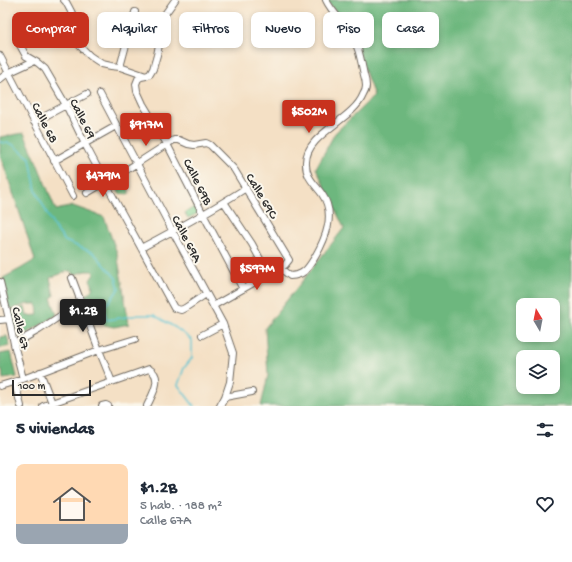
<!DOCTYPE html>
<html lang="es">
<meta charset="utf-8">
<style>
:root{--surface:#fff;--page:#f6f6f7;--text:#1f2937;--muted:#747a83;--accent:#c8321e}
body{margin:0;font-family:"Gochi Hand",sans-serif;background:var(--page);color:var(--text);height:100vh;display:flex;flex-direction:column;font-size:15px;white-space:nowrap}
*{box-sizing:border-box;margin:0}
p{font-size:13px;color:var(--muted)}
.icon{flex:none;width:22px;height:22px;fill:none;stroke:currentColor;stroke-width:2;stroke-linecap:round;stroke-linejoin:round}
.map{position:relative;height:406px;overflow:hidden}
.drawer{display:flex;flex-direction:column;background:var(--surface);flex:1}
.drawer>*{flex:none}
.banner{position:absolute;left:12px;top:12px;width:548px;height:36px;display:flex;gap:8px}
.needle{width:26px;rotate:350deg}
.tools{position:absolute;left:516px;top:298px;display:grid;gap:8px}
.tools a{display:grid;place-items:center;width:44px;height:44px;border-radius:8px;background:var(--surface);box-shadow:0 2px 6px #0003;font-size:20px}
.scale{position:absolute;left:12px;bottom:10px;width:79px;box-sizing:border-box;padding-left:4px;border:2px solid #2b2b2b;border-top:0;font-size:11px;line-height:14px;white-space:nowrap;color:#2b2b2b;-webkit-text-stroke:3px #fbf7ec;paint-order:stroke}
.price{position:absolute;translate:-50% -34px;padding:0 9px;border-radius:4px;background:var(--accent);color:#fff;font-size:13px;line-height:26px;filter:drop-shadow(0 1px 2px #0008)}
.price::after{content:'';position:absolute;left:50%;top:24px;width:12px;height:9px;margin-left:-6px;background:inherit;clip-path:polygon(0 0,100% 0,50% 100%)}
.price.current{background:#222;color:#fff}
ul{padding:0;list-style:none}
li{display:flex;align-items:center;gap:12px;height:100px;padding:0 16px}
li span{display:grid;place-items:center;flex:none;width:112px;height:80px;border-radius:8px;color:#555}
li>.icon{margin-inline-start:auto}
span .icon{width:48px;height:48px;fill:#fffc;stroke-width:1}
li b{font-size:17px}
h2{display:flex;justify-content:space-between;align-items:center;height:48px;padding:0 16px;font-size:17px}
.tag{padding:0 14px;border-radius:8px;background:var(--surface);box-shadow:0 2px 6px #0003;font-size:14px;line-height:36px}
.tag.current{background:var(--accent);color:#fff}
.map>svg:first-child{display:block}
</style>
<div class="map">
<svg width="572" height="406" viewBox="0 0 572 406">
<rect width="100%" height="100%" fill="#fbf7ec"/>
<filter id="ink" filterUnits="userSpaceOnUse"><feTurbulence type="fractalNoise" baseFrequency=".025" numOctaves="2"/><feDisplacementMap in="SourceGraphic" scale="8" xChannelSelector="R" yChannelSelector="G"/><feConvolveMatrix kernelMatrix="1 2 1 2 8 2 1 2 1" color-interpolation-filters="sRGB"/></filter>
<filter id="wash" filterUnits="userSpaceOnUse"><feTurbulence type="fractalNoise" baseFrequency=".012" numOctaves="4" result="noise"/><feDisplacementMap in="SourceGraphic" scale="16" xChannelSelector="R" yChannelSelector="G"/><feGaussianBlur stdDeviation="0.9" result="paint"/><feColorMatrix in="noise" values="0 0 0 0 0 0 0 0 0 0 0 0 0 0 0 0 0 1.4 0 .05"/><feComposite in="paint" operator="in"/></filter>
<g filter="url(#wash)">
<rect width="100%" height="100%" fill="#f4e0c5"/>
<!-- green -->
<path fill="#87d695" stroke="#598060" d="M123,183L128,185L129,194L119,193L118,186Z
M194,207L198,213L188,218L185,213Z"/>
<!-- forest -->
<path fill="#6db77e" stroke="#4c7154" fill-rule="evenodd" d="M326,0H572V406H261L268,375L265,328L344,228L316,168L335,133L374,96L352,35ZM523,305H553V335H523ZM523,357H553V387H523Z
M24,133L35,158L56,210L73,206L104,217L117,253L129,324L114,327L104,325L101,320L90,324L82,297C90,293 96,289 90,280L94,274L93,271H86L73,275L72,271H68L50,278L54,296L51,298L57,315L19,338L10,312L25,307L27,316L38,315L37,304H28L9,310L3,278L20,269L35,260L30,244L0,154V137Z
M7,336L10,346L0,348V337Z
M11,352L17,377L3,379L2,370H0V354Z"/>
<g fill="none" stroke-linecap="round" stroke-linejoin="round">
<!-- stream -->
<path stroke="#59c4d3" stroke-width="1.5" d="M0,142L12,144L30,158L36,191L54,227L65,241L94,253L116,278L119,288L111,300L103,307L107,320L139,315H154L176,328L192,340V358L184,368L178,385L194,406"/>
</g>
</g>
<g filter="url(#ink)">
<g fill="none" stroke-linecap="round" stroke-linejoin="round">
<!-- minor casing -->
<g stroke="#716a61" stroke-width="8">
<path id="minor" d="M64,0L66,2L74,17L82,26V29L76,42
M175,0L165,14L157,55L153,69L150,74L146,76L141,77L138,79L136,84L137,91L143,104L167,144L203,214L243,289
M0,56L73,196
M120,67L135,12
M146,76L120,67L111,66L102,64L90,56L76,42L56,34L30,28H25L20,29L19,34L20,45L26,56L38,63L45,69L66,105L85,144L105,182L174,308L181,310L185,308L206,294
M0,79L8,73L34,61
M100,94L173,232L223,324L233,353L230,382L225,397L220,406
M34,122L66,105L87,94
M54,161L116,126
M87,193L136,164L167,144L174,140H179L188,144L194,145L206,143L210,145L234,169L289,260L285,265L213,306
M224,202L252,244L268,274
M141,248C177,229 212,210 246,188
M280,268L290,276C305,275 308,268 315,257C326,238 336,214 322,194C315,184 305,177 306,162C306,134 353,120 363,95C365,92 366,89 366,86C366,83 365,78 364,75C361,61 359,46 351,34C344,22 332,13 326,0
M72,278L99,350L112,382
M0,282L9,319L14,344L23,379
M0,320L9,319
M202,335L223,324
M14,344L39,330L60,316L72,311L84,308
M40,372L52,403
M15,383L21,406
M0,386L23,379L99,350L135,339
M225,397L252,392
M43,406L149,369C164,377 152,395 147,406
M102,406L106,405L108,406"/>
</g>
<!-- minor -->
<use href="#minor" stroke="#fff" stroke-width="6"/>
</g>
</g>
<g text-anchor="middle" stroke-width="4" stroke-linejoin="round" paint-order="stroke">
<!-- street labels -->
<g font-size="13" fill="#2b2b2b" stroke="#fbf7ec">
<text transform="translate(84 118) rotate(63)" y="5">Calle 69</text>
<text transform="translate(46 122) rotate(63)" y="5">Calle 68</text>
<text transform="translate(199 181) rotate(63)" y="5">Calle 69B</text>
<text transform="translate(263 195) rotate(59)" y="5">Calle 69C</text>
<text transform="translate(188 238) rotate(62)" y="5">Calle 69A</text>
<text transform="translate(22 328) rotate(77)" y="5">Calle 67</text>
</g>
</g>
</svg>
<div class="tools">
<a><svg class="needle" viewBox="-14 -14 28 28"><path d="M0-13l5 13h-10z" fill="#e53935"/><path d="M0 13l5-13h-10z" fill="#747a83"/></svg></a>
<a><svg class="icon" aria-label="layers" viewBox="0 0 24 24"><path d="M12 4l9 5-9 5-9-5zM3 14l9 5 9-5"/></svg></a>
</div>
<div class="scale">100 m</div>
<b class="price" style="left:309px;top:134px">$502M</b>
<b class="price" style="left:146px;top:147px">$917M</b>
<b class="price" style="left:103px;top:198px">$479M</b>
<b class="price" style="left:257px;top:291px">$597M</b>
<b class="price current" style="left:83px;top:333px">$1.2B</b>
<div class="banner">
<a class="tag current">Comprar</a>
<a class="tag">Alquilar</a>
<a class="tag">Filtros</a>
<a class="tag">Nuevo</a>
<a class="tag">Piso</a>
<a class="tag">Casa</a>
</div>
</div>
<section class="drawer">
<h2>5 viviendas<svg class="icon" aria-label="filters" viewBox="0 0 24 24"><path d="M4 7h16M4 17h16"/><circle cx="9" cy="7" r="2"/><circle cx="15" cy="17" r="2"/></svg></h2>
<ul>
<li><span style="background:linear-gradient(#ffd9b3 75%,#9aa5b1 0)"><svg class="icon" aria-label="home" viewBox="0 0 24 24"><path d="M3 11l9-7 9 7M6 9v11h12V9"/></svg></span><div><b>$1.2B</b><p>5 hab. · 188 m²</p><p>Calle 67A</p></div><svg class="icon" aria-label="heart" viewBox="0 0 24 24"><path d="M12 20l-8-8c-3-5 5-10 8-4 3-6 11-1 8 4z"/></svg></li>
</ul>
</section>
